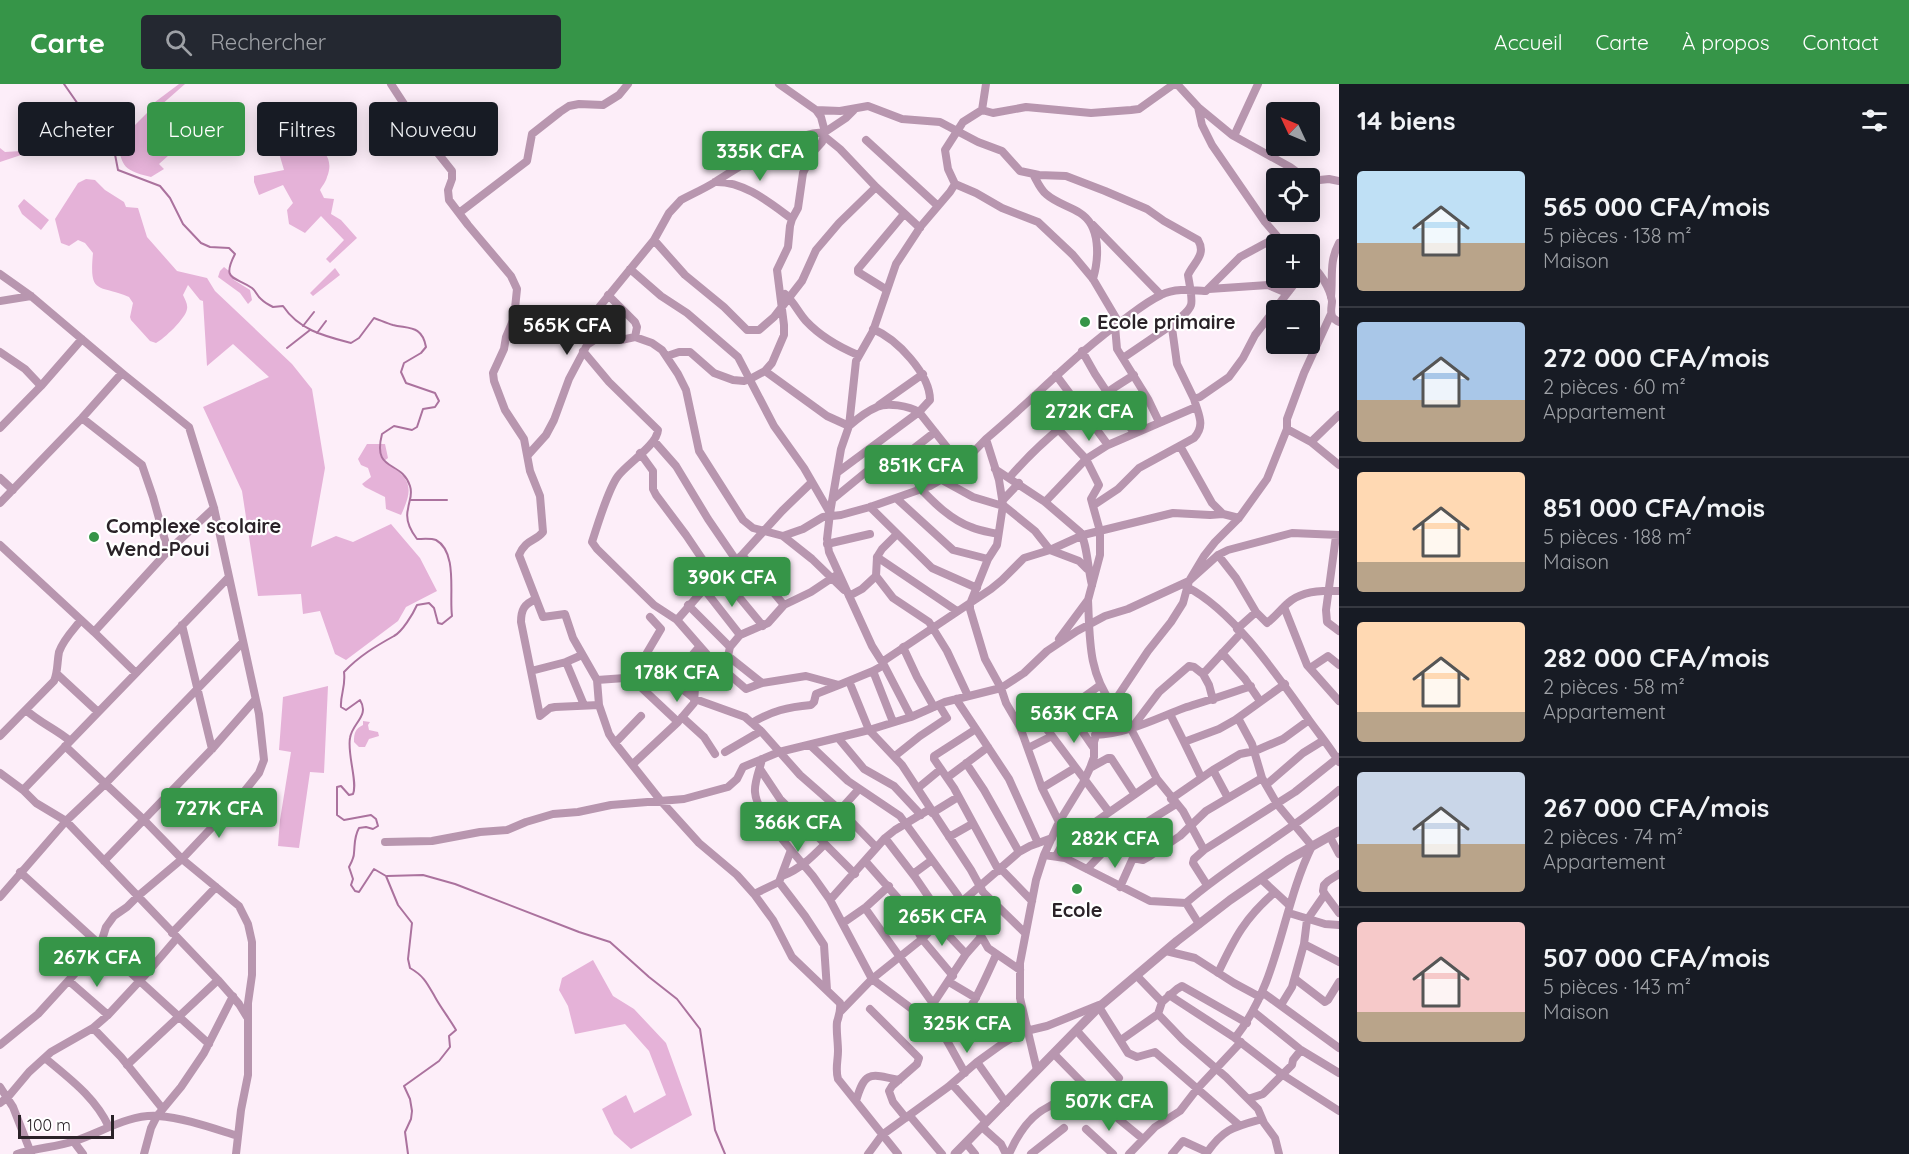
<!DOCTYPE html>
<html lang="fr">
<meta charset="utf-8">
<style>
:root{--surface:#171b24;--page:#242831;--text:#f1f3f6;--muted:#9ea1a6;--line:#363941;--accent:#369548}
body{margin:0;font-family:Quicksand,sans-serif;background:var(--page);color:var(--text);height:100vh;display:flex;flex-direction:column;font-size:22px;white-space:nowrap}
*{box-sizing:border-box;margin:0}
p{font-size:20px;color:var(--muted)}
.icon{flex:none;width:33px;height:33px;fill:none;stroke:currentColor;stroke-width:2;stroke-linecap:round;stroke-linejoin:round}
.map{position:relative;flex:1;overflow:hidden}
.side{display:flex;flex-direction:column;background:var(--surface);width:570px}
.side>*{flex:none}
.guide{position:absolute;left:18px;top:18px;width:570px;height:54px;display:flex;gap:12px}
.needle{width:39px;rotate:314deg}
.fabs{position:absolute;left:1266px;top:18px;display:grid;gap:12px}
.fabs a{display:grid;place-items:center;width:54px;height:54px;border-radius:6px;background:var(--surface);box-shadow:0 3px 15px #0003;font-size:30px}
.scale{position:absolute;left:18px;bottom:15px;width:96px;box-sizing:border-box;padding-left:6px;border:3px solid #2a2228;border-top:0;font-size:16px;line-height:21px;white-space:nowrap;color:#2a2228;-webkit-text-stroke:4px #fff;paint-order:stroke}
.price{position:absolute;translate:-50% -51px;padding:0 14px;border-radius:6px;background:var(--accent);color:#fff;font-size:20px;line-height:39px;filter:drop-shadow(0 2px 3px #0008)}
.price::after{content:'';position:absolute;left:50%;top:36px;width:18px;height:14px;margin-left:-9px;background:inherit;clip-path:polygon(0 0,100% 0,50% 100%)}
.price.on{background:#222;color:#fff}
ul{padding:0;list-style:none}
li{display:flex;align-items:center;gap:18px;height:150px;padding:0 18px}
li+li{border-top:2px solid var(--line)}
li span{display:grid;place-items:center;flex:none;width:168px;height:120px;border-radius:6px;color:#555}
li>.icon{margin-inline-start:auto}
span .icon{width:72px;height:72px;fill:#fffc;stroke-width:1}
li b{font-size:26px}
h2{display:flex;justify-content:space-between;align-items:center;height:72px;padding:0 18px;font-size:26px}
.tag{padding:0 21px;border-radius:6px;background:var(--surface);box-shadow:0 3px 15px #0003;font-size:21px;line-height:54px}
.tag.on{background:var(--accent);color:#fff}
header{display:flex;align-items:center;gap:36px;box-sizing:border-box;height:84px;padding:0 30px;background:var(--accent);color:#fff}
header strong{font-size:28px}
nav{display:flex;gap:33px;margin-inline-start:auto;font-size:21px}
.search{width:420px;height:54px;background:var(--page);display:flex;align-items:center;gap:15px;box-sizing:border-box;padding:0 21px;border-radius:6px;color:var(--muted);font-size:22px}
main{display:flex;flex:1;min-height:0}
.map>svg:first-child{display:block}
</style>
<header>
<strong>Carte</strong>
<div class="search"><svg class="icon" aria-label="search" viewBox="0 0 24 24"><circle cx="10" cy="10" r="6"/><path d="M15 15l6 6"/></svg>Rechercher</div>
<nav><a>Accueil</a><a>Carte</a><a>À propos</a><a>Contact</a></nav>
</header>
<main>
<div class="map">
<svg width="1339" height="1070" viewBox="0 0 1339 1070">
<rect width="100%" height="100%" fill="#fdeef9"/>
<!-- green -->
<path fill="#e5b2d8" d="M179,0H185L160,22L174,37L182,39L185,42L180,46L174,42L168,47L179,62L159,80L164,85L151,93C118,85 125,81 114,53L115,51L120,56L148,28L147,24Z
M40,42L47,45L41,53L34,55L30,68L0,78V64L5,68L21,67L27,62L31,48Z
M288,51C309,56 338,66 327,93C326,98 322,102 320,106L324,114L334,115L331,130L341,136L357,154L330,179L326,175L344,156L321,132L305,149L289,140L287,126L293,119L283,101L259,111L254,98V92L284,86L276,59H289Z
M86,95L95,96L105,106L124,118L126,123L138,124L147,153L177,187L207,194L215,207L292,280L312,305L325,384L311,463L336,452L353,458L391,440L420,474L437,507L406,523L398,537L346,576L335,570L320,527L303,530L301,510L258,512L242,407L203,323L269,293L233,260L207,282L203,217L200,216L188,201L183,211C185,216 188,220 187,225C186,234 164,255 156,259L150,257L131,236L130,233L133,219L129,213C98,200 89,212 93,169L85,159L78,156L69,162L61,159L55,135L78,99Z
M24,115L49,136L41,146L22,130L18,122Z
M224,183L229,187L234,196L250,206L252,216L248,220L240,209L218,193L220,187Z
M335,184L340,191L313,212L310,209Z
M367,360H385L388,374L384,377C410,395 415,401 401,431L386,425L385,413L365,403L362,400L371,393L368,384L361,381L358,375Z
M328,602L324,689L310,688L299,764L278,762L280,736L291,668L279,666L283,613Z
M363,637L370,638L368,641L369,646L378,648L379,652L369,655L365,663H359L354,658C354,649 355,645 363,641Z
M593,876L613,912L634,925L666,959L692,1031L631,1065L614,1050L602,1025L626,1011L634,1029L666,1011L649,967L625,940L575,950L568,922L559,906L562,894Z"/>
<g fill="none" stroke-linecap="round" stroke-linejoin="round">
<!-- stream -->
<path stroke="#ab729e" stroke-width="2" d="M64,0L87,33L112,55L118,86L160,102L170,114L183,140L201,159L210,163L229,164L235,170C221,197 235,192 252,204C256,207 257,212 261,215C264,218 269,221 273,223L283,222C299,246 324,252 351,259L359,254L374,234C380,236 386,239 393,241C409,245 422,241 426,263L421,269L404,279L401,288L406,299L435,309L439,317L435,323L423,325L417,343L412,346L394,342L382,350C372,389 401,375 410,402C413,411 409,416 408,425C405,436 410,446 417,455C422,455 431,454 436,456C458,468 449,511 452,532L442,540L438,539L434,524L429,519L417,521C413,530 402,548 394,552C376,562 359,572 344,588C346,603 340,611 341,623L346,626L360,616C370,632 352,639 350,654C347,670 358,699 353,710L349,711L341,702L337,703V731L344,736L371,731L376,735L378,742L373,745L366,743L359,744C354,753 355,759 354,769C354,774 351,779 349,783L353,795L351,801L355,807L359,808L374,785L386,792L398,821L412,839L408,875L410,884C424,892 427,899 435,913C441,924 449,934 456,946L449,952L450,963L439,977L404,1002L410,1015L412,1027L411,1035L405,1048L408,1070
M303,242L314,228
M317,249L326,237
M287,264L310,246
M411,416H447
M387,792L423,791L455,800L579,848L610,858L649,893L677,915L700,945L715,1046L725,1070"/>
<!-- minor -->
<path stroke="#b896af" stroke-width="8" d="M391,0L404,20L410,40L429,58L452,87V95L448,106L449,116L468,141L511,192L517,205L514,234L506,253L504,265L493,289L494,297L505,326L524,355L530,387L540,412L543,448C535,458 526,455 519,471L543,533L565,530L573,554L597,596L599,621L609,650L615,659L661,717L699,759L737,791L754,810L773,836L792,873L840,919C841,927 839,931 837,938C836,947 838,957 838,967C838,977 835,985 838,995L898,1070
M779,0L816,26L840,27L868,22L902,35L940,38L978,58L1002,67L1020,87L1039,91L1066,92L1105,107L1147,125L1164,137L1198,156C1207,171 1193,179 1188,191C1189,198 1193,215 1191,221C1188,231 1175,234 1172,244L1177,280L1194,315
M1177,0L1198,23L1202,41L1212,61L1265,138L1284,160
M1198,23L1232,51L1290,83L1305,94
M982,26L993,29L1026,23L1091,29L1131,26L1139,25L1174,0
M824,52L840,65L876,103L920,144
M1234,52L1258,0
M866,56L938,122
M1033,90C1037,97 1040,105 1046,110C1056,119 1069,122 1080,129C1101,142 1099,174 1093,195
M1310,97L1329,95L1339,97
M715,98C744,97 770,119 792,135
M955,100L976,109L1002,124L1038,138L1073,171L1093,195L1119,239
M459,129L527,77L532,50L560,28L569,22L579,20L603,21L619,11L628,0
M1265,138L1276,126
M1093,141L1161,211
M654,156L685,191L724,223L747,246H759L774,233L802,197L816,166L839,139L876,103
M1310,180C1320,188 1330,204 1332,217C1332,222 1330,227 1332,232C1333,235 1336,236 1339,238
M630,185L661,212L687,229L738,273L774,342L804,384L830,429
M0,190L31,212L122,289L189,343L214,424L259,630L264,676L259,689L235,719L182,775L138,812L127,823L114,832L106,843L100,862L38,930L0,961
M1209,205L1268,201L1287,209
M887,206L858,188V185L904,130
M785,210C794,218 798,228 806,237C820,252 839,263 858,271
M1331,213C1333,192 1329,178 1339,159
M0,217L31,212
M1115,242L1117,265L1148,315L1159,338
M635,253L652,259L662,266L678,290L686,306L699,367L743,436L753,444L783,452
M587,261L591,237L596,227L654,156L669,129L681,116C692,110 704,105 715,98C749,77 784,51 825,48L821,33L816,26
M583,267L609,298L658,346C657,361 628,379 618,392C608,405 598,440 592,458L597,465L654,521L677,536L711,575L746,605L762,599L806,592L839,601L873,587L884,581
M1082,267L1095,290L1134,349
M0,268L25,285L41,302
M667,272L679,268H690L714,289L733,296L744,297L750,295L765,287L772,279L784,251V241L777,186L788,163L790,142L792,135L798,124L803,89L813,68L822,58L825,48L846,34L854,26
M1123,274L1173,240
M765,287L827,332L849,342C857,335 867,327 877,323C887,318 909,322 919,328L961,381
M1033,313L1058,345L1086,375L1099,401L1091,415L1100,447V471L1088,516L1059,555
M879,321L923,290
M82,334L142,381L153,413L168,467
M0,344L41,302L82,255
M1287,345L1311,358L1339,331
M654,357L676,382L708,435L736,476
M1311,358L1339,381
M1108,361L1196,323
M1180,362L1212,419L1223,430L1239,434
M640,369L653,387V405L656,411L686,451L715,494
M528,371L546,351L554,336L569,295L587,261L596,255L621,256L635,253L637,243L635,238L608,211
M995,385L1045,418L1080,448C1087,458 1088,487 1092,501
M886,386L935,348
M838,388L919,328L930,316C930,290 897,255 873,245
M0,394L13,406
M1009,394C1045,352 1087,320 1134,291
M942,396L973,413L1003,422
M919,403C933,418 951,436 971,443C980,447 989,448 998,450
M896,414L953,466L988,475
M833,415L866,388L885,386L903,388L917,397L930,402L954,388L986,355
M1002,417L1019,399
M1045,418L1086,375L1108,361L1056,291
M0,419L82,334L122,289
M1003,421L1035,447L1050,466L1079,477L1087,485
M1094,421L1118,405L1139,384L1194,354C1206,341 1198,330 1194,315L1200,313L1229,293L1243,274L1255,251L1299,194
M870,423L932,484L977,504
M897,450L882,465L877,473L957,527
M1336,452L1326,526L1327,538L1339,547
M827,460L870,450
M0,461L94,548L136,589
M742,471L784,521
M1218,471L1236,494L1256,528L1267,539C1275,533 1281,525 1288,519C1301,507 1322,506 1339,507
M877,473L876,492L893,514L929,538L947,567L968,612
M720,490L763,542
M1187,503C1234,527 1279,594 1309,636C1319,650 1330,663 1339,678
M704,505L740,551
M844,506L812,475L783,452L803,445L823,433L841,431L870,423L930,402
M849,512L862,505L876,492
M536,515C524,520 521,526 521,538L540,632L550,624L555,623L599,621
M1088,516C1090,556 1088,587 1112,620
M688,521L730,563L728,572L762,599
M1284,523L1307,581L1339,617
M677,536L704,505L742,471L782,427L812,398
M182,541L212,665
M1237,545L1256,528
M94,548L168,467L214,424
M730,563L740,551L768,539L784,521L811,508L835,492
M903,563L917,593L934,623
M1222,569L1245,595L1260,617
M566,578L584,621
M882,578L991,505L1002,496L1024,474L1050,466L1083,451L1173,429L1210,431L1223,430
M638,584L661,545L650,533
M1310,584L1328,572L1339,581
M531,587L566,578L582,571
M873,587L893,638
M57,590L98,628
M1203,590L1194,583L1189,582L1159,608L1131,645L1157,695L1183,727L1204,766L1194,775L1193,779L1207,801
M629,592L678,638
M597,596L625,594L638,584L663,590L695,615L745,633L761,647L800,691L840,726L876,763
M671,596L699,563
M849,597L869,646L902,681L971,786L983,808L1025,849
M1099,602L1048,639L1046,644L1109,728
M956,615L976,645L934,672V675L954,704L999,787
M1213,616L1209,601L1203,590L1241,549
M1067,625L1093,663
M26,626C40,639 56,645 70,657
M1170,630L1184,658L1219,645L1235,636L1285,600
M682,633L704,653L715,670
M911,633L884,581L872,562L829,468L827,455L830,429L841,365L849,342L856,277L873,247L896,180L921,142L950,108L955,100L948,85L945,66L963,38L982,26L986,0
M752,639C771,627 788,623 811,621L814,618L816,610L839,601
M976,645L1009,695L1038,759
M1095,651C1127,650 1155,635 1184,624C1206,617 1229,610 1251,602
M0,652L54,597C58,588 57,578 59,568C63,556 73,546 81,536
M839,655L864,685L894,702L921,731
M1184,658L1201,693
M615,659L641,632
M810,661L848,697L900,732L957,810L988,864L1020,886
M65,662L144,736L182,775L239,822L248,840L252,858V891L248,919V991L241,1026L236,1070
M1028,664L1052,652
M725,668L761,647
M895,672L920,652L947,634L939,621
M966,679L984,706L1019,768
M633,680L678,638L694,619L695,604L697,599L709,587L718,582L728,572
M1090,684L1108,674H1111L1134,709
M760,685L780,715L855,790
M0,689L23,706L36,719L66,737L218,896L239,920L247,933
M948,693L988,663
M1266,701L1303,669L1324,656
M918,704L941,685
M1042,704L1075,684
M23,706L228,494
M1228,714L1213,686L1240,670L1255,667L1283,655L1309,636
M1171,715L1213,686
M840,726L859,705
M932,729L958,713
M1059,738L1042,704L1020,643L1006,619L1001,604L985,575L970,525V520L988,475L997,461L1003,421L999,396L986,355C1033,316 1075,270 1126,234C1137,226 1148,217 1161,211C1175,204 1191,206 1206,207L1240,173L1277,153
M949,753L972,740
M1330,753L1339,770
M885,754L915,793L943,834
M385,758L432,757L480,748L507,746L526,738L553,730L578,728L611,721L684,715L728,703L737,695L743,683L779,668L869,646L911,633L945,618L1001,604L1024,589L1047,567L1077,547L1105,532L1128,525L1189,497L1218,471L1228,466L1292,449L1339,451
M791,766L813,792L830,816L872,895L912,925L946,955L965,989
M1204,766L1295,708L1339,673
M1044,771L1065,774L1150,817L1186,819
M1056,772L1061,763L1068,757L1157,695
M104,777L212,665L255,616
M866,778L903,820L922,855L953,892
M1001,785L1032,817
M1087,785L1110,761L1176,720
M20,788L209,960
M913,790L932,776
M1339,790L1328,797L1324,801L1323,807L1325,810L1307,836L1304,860L1339,878
M782,792C800,785 811,774 824,761
M1261,795L1289,821
M779,798L805,832L824,861L827,906
M1120,803L1133,774L1143,776L1150,772L1180,752L1206,727L1262,694
M754,810L779,798L791,766C780,752 756,726 755,708C754,698 760,685 762,675
M1325,810L1339,829
M0,813L66,737L105,700L242,559
M830,816L885,754L895,746L930,725
M865,824L934,921
M1289,829L1325,840L1339,841
M843,839L866,823L889,802
M937,839L966,870
M1199,840L1186,819C1234,777 1291,748 1339,706
M172,849L216,803
M1166,867L1195,874L1234,899L1260,913
M1218,889C1235,853 1245,834 1275,808
M1137,892L1162,918L1177,905L1182,902L1247,939
M1295,895L1325,918L1328,916L1339,898
M69,897L108,931
M949,898L976,914
M1262,908L1339,964
M1169,911L1235,954L1283,991L1339,1027
M1281,921L1292,903L1304,860
M1099,923L1128,969L1137,973L1155,968L1239,1041
M870,925L919,974L917,980L892,1002L889,1007L893,1018L906,1034
M841,927L872,895L922,855L943,834L1019,768L1030,762L1052,754
M1254,928L1301,966L1339,989
M1158,930L1183,956L1226,993L1258,1025L1264,1039L1275,1054L1279,1070
M923,935L966,870L981,853
M93,944L121,973L162,1024
M1077,947L1119,994
M1235,954C1280,897 1281,825 1312,762L1277,720L1262,694L1252,660L1238,634
M946,955C970,931 982,902 996,871
M1121,956L1158,930L1162,918
M1054,970L1115,1032L1143,1055
M45,974C70,995 95,1013 109,1043
M977,978L1006,1019
M127,981L218,896
M1037,986L1020,914V879L1036,796L1044,771L1059,738L1083,699L1090,684L1094,673V658L1100,639L1148,567L1171,538L1183,519L1189,497L1204,472L1215,458L1239,434L1267,395L1287,345V335L1304,289L1331,230
M952,1000L986,1038
M0,1003L13,1023L31,1069
M1248,1015L1263,1010L1292,981L1293,976L1301,966
M856,1017C865,986 870,990 899,996
M0,1019L8,1013L29,988L51,968L93,944L108,931L147,889L177,854
M910,1032L942,1070
M982,1043L1001,1060L1006,1070
M1086,1045L1113,1070
M74,1058L83,1070
M966,1059L975,1070
M17,1070C36,1064 56,1063 75,1057C102,1048 129,1030 158,1032C185,1034 212,1044 238,1052
M144,1070L151,1044L157,1032L181,1003L204,969L233,912
M868,1070L882,1051L948,1003L977,978L1002,960L1022,948L1047,942L1099,921
M1009,1070C1017,1052 1029,1032 1048,1023C1061,1016 1073,1010 1084,1000
M1031,1070L1064,1044
M1129,1070L1155,1043L1180,1027L1197,1005L1241,958
M1172,1070L1183,1057L1207,1068
M1206,1070C1223,1045 1233,1043 1262,1035"/>
<!-- tertiary -->
<path stroke="#b896af" stroke-width="9" d="M955,1070L1099,923L1177,857L1230,816L1288,776L1339,747"/>
</g>
<!-- markers -->
<g fill="#369548" stroke="#fff" stroke-width="2">
<circle cx="1085" cy="238" r="6"/>
<circle cx="94" cy="453" r="6"/>
<circle cx="1077" cy="805" r="6"/>
</g>
<g text-anchor="middle" stroke-width="4.5" stroke-linejoin="round" paint-order="stroke">
<!-- poi labels -->
<g font-size="20" font-weight="bold" fill="#2a2228" stroke="#fff" text-anchor="start">
<text x="1097" y="245">Ecole primaire</text>
<text x="106" y="449">Complexe scolaire<tspan x="106" dy="23">Wend-Poui</tspan></text>
<text x="1077" y="833" text-anchor="middle">Ecole</text>
</g>
</g>
</svg>
<div class="fabs">
<a><svg class="needle" viewBox="-14 -14 28 28"><path d="M0-13l5 13h-10z" fill="#e53935"/><path d="M0 13l5-13h-10z" fill="#9ea1a6"/></svg></a>
<a><svg class="icon" aria-label="locate" viewBox="0 0 24 24"><circle cx="12" cy="12" r="6"/><path d="M12 2v4M12 18v4M2 12h4M18 12h4"/></svg></a>
<a>+</a>
<a>−</a>
</div>
<div class="scale">100 m</div>
<b class="price" style="left:760px;top:98px">335K CFA</b>
<b class="price on" style="left:567px;top:272px">565K CFA</b>
<b class="price" style="left:1089px;top:358px">272K CFA</b>
<b class="price" style="left:921px;top:412px">851K CFA</b>
<b class="price" style="left:732px;top:524px">390K CFA</b>
<b class="price" style="left:677px;top:619px">178K CFA</b>
<b class="price" style="left:1074px;top:660px">563K CFA</b>
<b class="price" style="left:219px;top:755px">727K CFA</b>
<b class="price" style="left:798px;top:769px">366K CFA</b>
<b class="price" style="left:1115px;top:785px">282K CFA</b>
<b class="price" style="left:942px;top:863px">265K CFA</b>
<b class="price" style="left:97px;top:904px">267K CFA</b>
<b class="price" style="left:967px;top:970px">325K CFA</b>
<b class="price" style="left:1109px;top:1048px">507K CFA</b>
<div class="guide">
<a class="tag">Acheter</a>
<a class="tag on">Louer</a>
<a class="tag">Filtres</a>
<a class="tag">Nouveau</a>
</div>
</div>
<section class="side">
<h2>14 biens<svg class="icon" aria-label="filters" viewBox="0 0 24 24"><path d="M4 7h16M4 17h16"/><circle cx="9" cy="7" r="2"/><circle cx="15" cy="17" r="2"/></svg></h2>
<ul>
<li><span style="background:linear-gradient(#bfe0f5 60%,#b9a48a 0)"><svg class="icon" aria-label="home" viewBox="0 0 24 24"><path d="M3 11l9-7 9 7M6 9v11h12V9"/></svg></span><div><b>565 000 CFA/mois</b><p>5 pièces · 138 m²</p><p>Maison</p></div></li>
<li><span style="background:linear-gradient(#a9c7e8 65%,#b9a48a 0)"><svg class="icon" aria-label="home" viewBox="0 0 24 24"><path d="M3 11l9-7 9 7M6 9v11h12V9"/></svg></span><div><b>272 000 CFA/mois</b><p>2 pièces · 60 m²</p><p>Appartement</p></div></li>
<li><span style="background:linear-gradient(#ffd9b3 75%,#b9a48a 0)"><svg class="icon" aria-label="home" viewBox="0 0 24 24"><path d="M3 11l9-7 9 7M6 9v11h12V9"/></svg></span><div><b>851 000 CFA/mois</b><p>5 pièces · 188 m²</p><p>Maison</p></div></li>
<li><span style="background:linear-gradient(#ffd9b3 75%,#b9a48a 0)"><svg class="icon" aria-label="home" viewBox="0 0 24 24"><path d="M3 11l9-7 9 7M6 9v11h12V9"/></svg></span><div><b>282 000 CFA/mois</b><p>2 pièces · 58 m²</p><p>Appartement</p></div></li>
<li><span style="background:linear-gradient(#c9d6e8 60%,#b9a48a 0)"><svg class="icon" aria-label="home" viewBox="0 0 24 24"><path d="M3 11l9-7 9 7M6 9v11h12V9"/></svg></span><div><b>267 000 CFA/mois</b><p>2 pièces · 74 m²</p><p>Appartement</p></div></li>
<li><span style="background:linear-gradient(#f6c9c9 75%,#b9a48a 0)"><svg class="icon" aria-label="home" viewBox="0 0 24 24"><path d="M3 11l9-7 9 7M6 9v11h12V9"/></svg></span><div><b>507 000 CFA/mois</b><p>5 pièces · 143 m²</p><p>Maison</p></div></li>
</ul>
</section>
</main>
